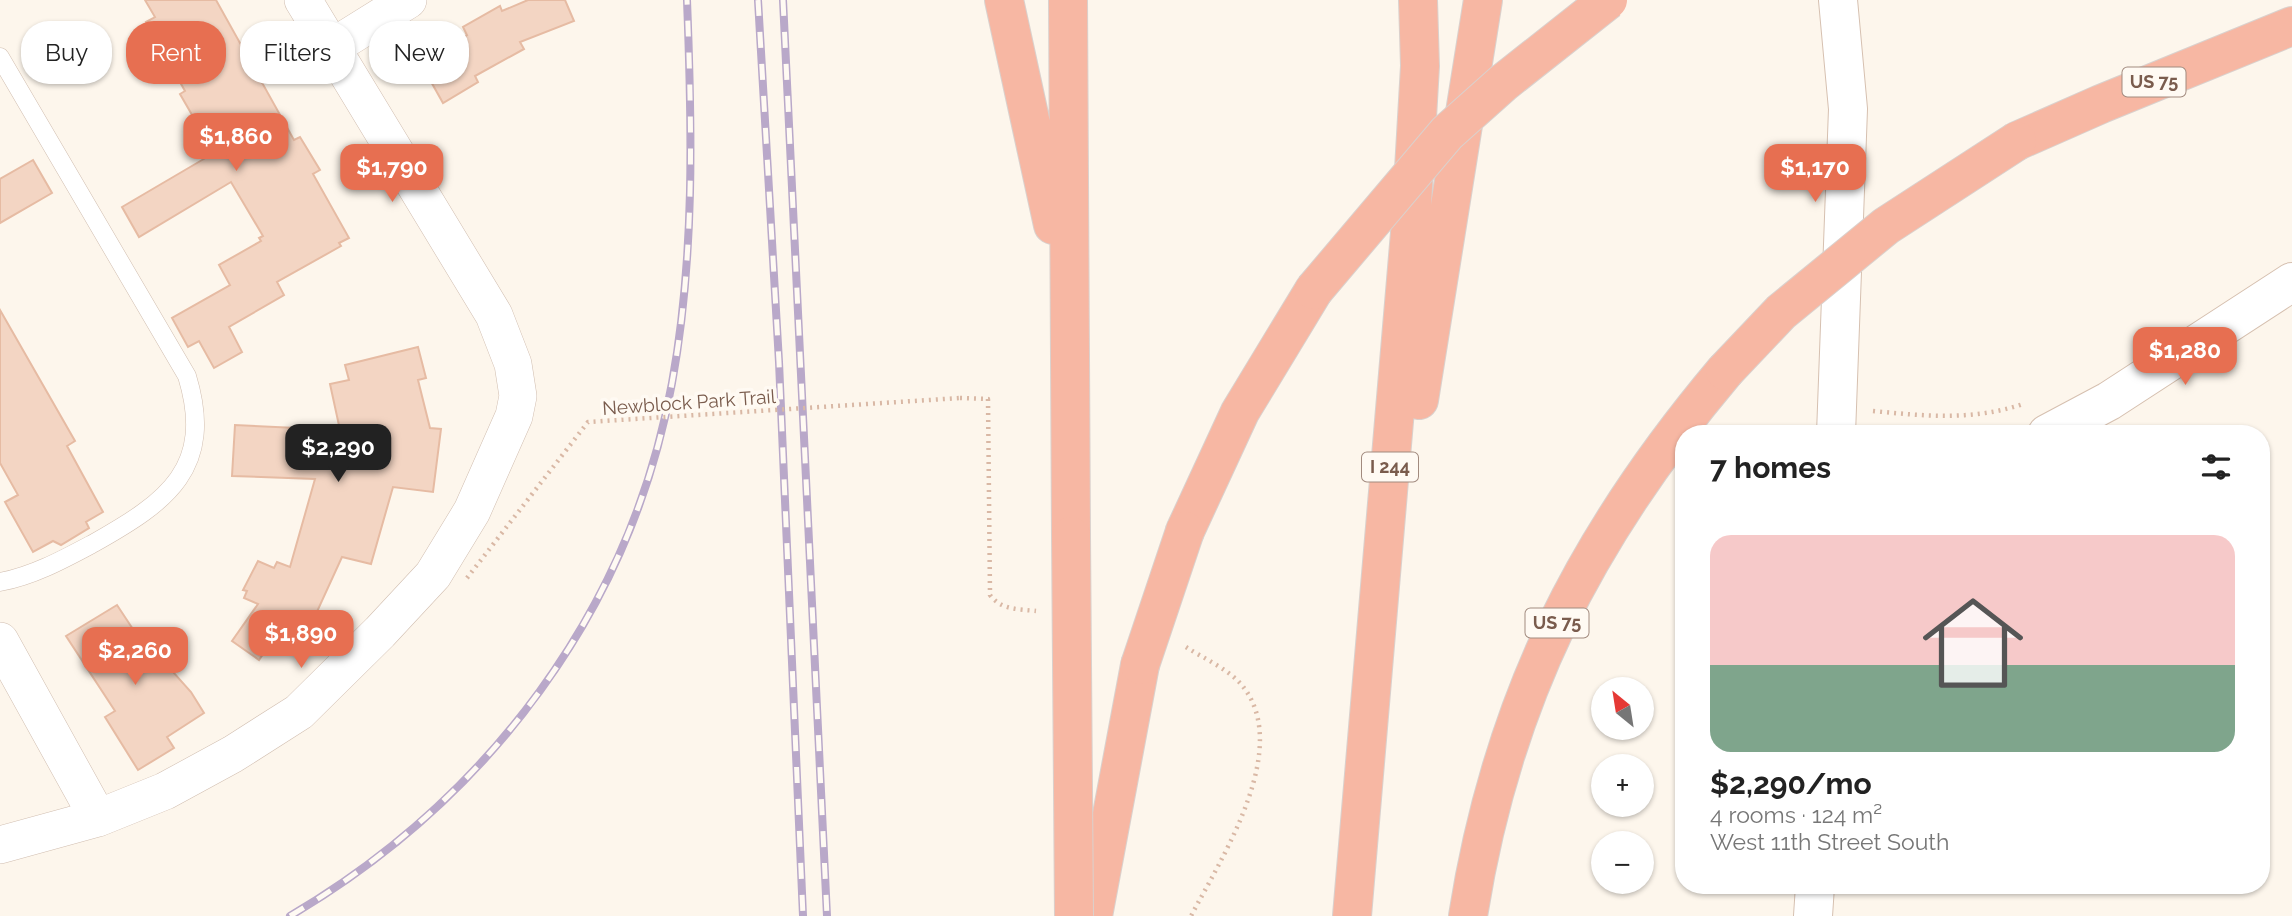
<!DOCTYPE html>
<meta charset="utf-8">
<style>
:root{--surface:#fff;--page:#f6f6f6;--text:#222;--muted:#767676;--line:#e0e0e0;--accent:#e76f51}
body{margin:0;font-family:Raleway,sans-serif;background:var(--page);color:var(--text);height:100vh;display:flex;flex-direction:column;font-size:26px;white-space:nowrap}
*{box-sizing:border-box;margin:0}
p{font-size:23px;color:var(--muted)}
.icon{flex:none;width:38px;height:38px;fill:none;stroke:currentColor;stroke-width:2;stroke-linecap:round;stroke-linejoin:round}
.map{position:relative;flex:1;overflow:hidden}
.drawer{position:absolute;left:1675px;top:425px;width:595px;height:469px;display:flex;flex-direction:column;background:var(--surface);border-radius:28px;box-shadow:0 2px 5px #0004}
.drawer>*{flex:none}
.guide{position:absolute;left:21px;top:21px;width:665px;height:63px;display:flex;gap:14px}
.needle{width:46px;rotate:330deg}
.tools{position:absolute;left:1591px;top:677px;display:grid;gap:14px}
.tools a{display:grid;place-items:center;width:63px;height:63px;border-radius:50%;background:var(--surface);box-shadow:0 2px 5px #0004;font-size:35px}
.price{position:absolute;translate:-50% -60px;padding:0 16px;border-radius:14px;background:var(--accent);color:#fff;font-size:23px;line-height:46px;filter:drop-shadow(0 2px 4px #0008)}
.price::after{content:'';position:absolute;left:50%;top:42px;width:21px;height:16px;margin-left:-10px;background:inherit;clip-path:polygon(0 0,100% 0,50% 100%)}
.price.active{background:#222;color:#fff}
ul{padding:0;list-style:none}
li{display:grid;align-content:center;gap:14px;height:371px;padding:0 35px}
li+li{border-top:2px solid var(--line)}
li span{display:grid;place-items:center;height:217px;border-radius:21px;color:#555}
li>.icon{margin-inline-start:auto}
span .icon{width:126px;height:126px;fill:#fffc;stroke-width:1}
li b{font-size:30px}
h2{display:flex;justify-content:space-between;align-items:center;height:84px;padding:0 35px;font-size:30px}
.pill{padding:0 24px;border-radius:28px;background:var(--surface);box-shadow:0 2px 5px #0004;font-size:24px;line-height:63px}
.pill.active{background:var(--accent);color:#fff}
.map>svg:first-child{display:block}
</style>
<div class="map">
<svg width="2292" height="916" viewBox="0 0 2292 916">
<rect width="100%" height="100%" fill="#fdf6ec"/>
<!-- building -->
<path fill="#f3d5c3" stroke="#e6bba3" stroke-width="2" d="M145,0H216L294,140L300,137L320,170L313,174L349,238L339,243L341,246L277,282L284,295L229,327L242,352L214,368L199,341L188,347L172,318L230,285L219,265L261,241L259,238L263,236L231,182L139,237L122,207L214,153L180,94L185,91L146,22L155,17Z
M528,0H565L574,21L520,42L524,49L475,76L478,82L443,103L420,62L467,35L463,27L500,6L502,11Z
M33,160L52,193L0,223V179Z
M0,310L75,441L67,446L103,512L86,522L89,528L61,545L53,541L33,552L5,502L18,495L0,463Z
M418,347L426,378L418,380L430,428L441,429L433,492L393,487L371,564L342,557L310,627L288,617L259,660L232,641L258,604L244,598L247,591L243,590L258,561L274,568L277,562L290,567L315,479L232,476L235,425L340,430L330,384L349,380L345,365Z
M117,605L152,658L157,654L191,692L204,713L167,737L174,748L138,770L105,717L115,711L66,636Z"/>
<g fill="none" stroke-linecap="round" stroke-linejoin="round">
<!-- lane casing -->
<g stroke="#d1beb0" stroke-width="19">
<path id="lane" d="M0,57L187,376C215,468 167,502 94,543C64,559 33,576 0,582"/>
</g>
<!-- street casing -->
<g stroke="#d1beb0" stroke-width="38">
<path id="street" d="M331,48L408,0
M0,641L98,818
M0,845L98,818L165,791L233,754L299,712L380,632L433,575L472,511L514,416L518,396L513,364L494,315L303,0"/>
</g>
<!-- secondary casing -->
<g stroke="#d6c0b0" stroke-width="40">
<path id="secondary" d="M1836,434L1848,109L1838,0
M2047,434L2109,401L2292,282
M1813,916L1815,886"/>
</g>
<!-- highway casing -->
<g stroke="#dad1cd" stroke-width="40">
<path id="highway" d="M1004,0L1053,225
M1068,0L1071,536
M2017,141L2101,104L2292,26
M1419,400L1483,0
M1185,531L1240,412L1314,290
M1093,916L1140,665
M1352,916L1411,221L1420,66L1418,0
M1468,916C1502,700 1585,537 1725,371"/>
</g>
<!-- path -->
<path stroke="#d9b8a5" stroke-width="4.5" stroke-dasharray="2 5" stroke-linecap="butt" d="M960,398L988,399L990,595C1001,610 1018,609 1036,611
M1873,411C1925,416 1973,421 2023,404
M1186,647C1203,658 1226,668 1240,683C1295,745 1222,857 1191,916
M2261,786H2264"/>
<!-- lane -->
<use href="#lane" stroke="#fff" stroke-width="18"/>
<!-- street -->
<use href="#street" stroke="#fff" stroke-width="37"/>
<!-- secondary -->
<use href="#secondary" stroke="#fff" stroke-width="38"/>
<!-- highway -->
<use href="#highway" stroke="#f7b7a3" stroke-width="38"/>
<!-- rail casing -->
<g stroke="#b9a8c9" stroke-width="8">
<path id="rail" d="M758,0L779,362L803,916
M783,0L827,916
M290,916C487,800 631,611 672,383C695,257 692,127 687,0"/>
</g>
<!-- rail -->
<use href="#rail" stroke="#fffaf3" stroke-width="5" stroke-dasharray="16" stroke-linecap="butt"/>
<!-- highway-bridge casing -->
<g stroke="#dad1cd" stroke-width="40" stroke-linecap="butt">
<path id="highway-bridge" d="M1314,290L1447,133L1503,83L1608,0
M1725,371L1781,312L1886,226L2017,141
M1071,536L1074,916
M1140,665L1185,531"/>
</g>
<!-- path-bridge -->
<path stroke="#d9b8a5" stroke-width="4.5" stroke-dasharray="2 5" stroke-linecap="butt" d="M467,578L588,422L960,398"/>
<!-- highway-bridge -->
<use href="#highway-bridge" stroke="#f7b7a3" stroke-width="38"/>
</g>
<g text-anchor="middle" stroke-width="7" stroke-linejoin="round" paint-order="stroke">
<!-- shield labels -->
<g fill="#fffaf3" stroke="#a28b7f" stroke-width="2">
<rect x="2122.5" y="67.5" width="63" height="29" rx="5"/>
<rect x="1362" y="452.5" width="56" height="29" rx="5"/>
<rect x="1525.5" y="608.5" width="63" height="29" rx="5"/>
</g>
<g font-size="18" font-weight="bold" fill="#7a5c4d">
<text x="2154" y="88">US 75</text>
<text x="1390" y="473">I 244</text>
<text x="1557" y="629">US 75</text>
</g>
<!-- street labels -->
<g font-size="19" fill="#7a5c4d" stroke="#fffaf3">
<text transform="translate(689 402) rotate(-4)" y="7">Newblock Park Trail</text>
</g>
</g>
</svg>
<div class="tools">
<a><svg class="needle" viewBox="-14 -14 28 28"><path d="M0-13l5 13h-10z" fill="#e53935"/><path d="M0 13l5-13h-10z" fill="#767676"/></svg></a>
<a>+</a>
<a>−</a>
</div>
<b class="price" style="left:236px;top:173px">$1,860</b>
<b class="price" style="left:392px;top:204px">$1,790</b>
<b class="price" style="left:1815px;top:204px">$1,170</b>
<b class="price" style="left:2185px;top:387px">$1,280</b>
<b class="price active" style="left:338px;top:484px">$2,290</b>
<b class="price" style="left:301px;top:670px">$1,890</b>
<b class="price" style="left:135px;top:687px">$2,260</b>
<div class="guide">
<a class="pill">Buy</a>
<a class="pill active">Rent</a>
<a class="pill">Filters</a>
<a class="pill">New</a>
</div>
<section class="drawer">
<h2>7 homes<svg class="icon" aria-label="filters" viewBox="0 0 24 24"><path d="M4 7h16M4 17h16"/><circle cx="9" cy="7" r="2"/><circle cx="15" cy="17" r="2"/></svg></h2>
<ul>
<li><span style="background:linear-gradient(#f6c9c9 60%,#7fa58c 0)"><svg class="icon" aria-label="home" viewBox="0 0 24 24"><path d="M3 11l9-7 9 7M6 9v11h12V9"/></svg></span><div><b>$2,290/mo</b><p>4 rooms · 124 m²</p><p>West 11th Street South</p></div></li>
</ul>
</section>
</div>
